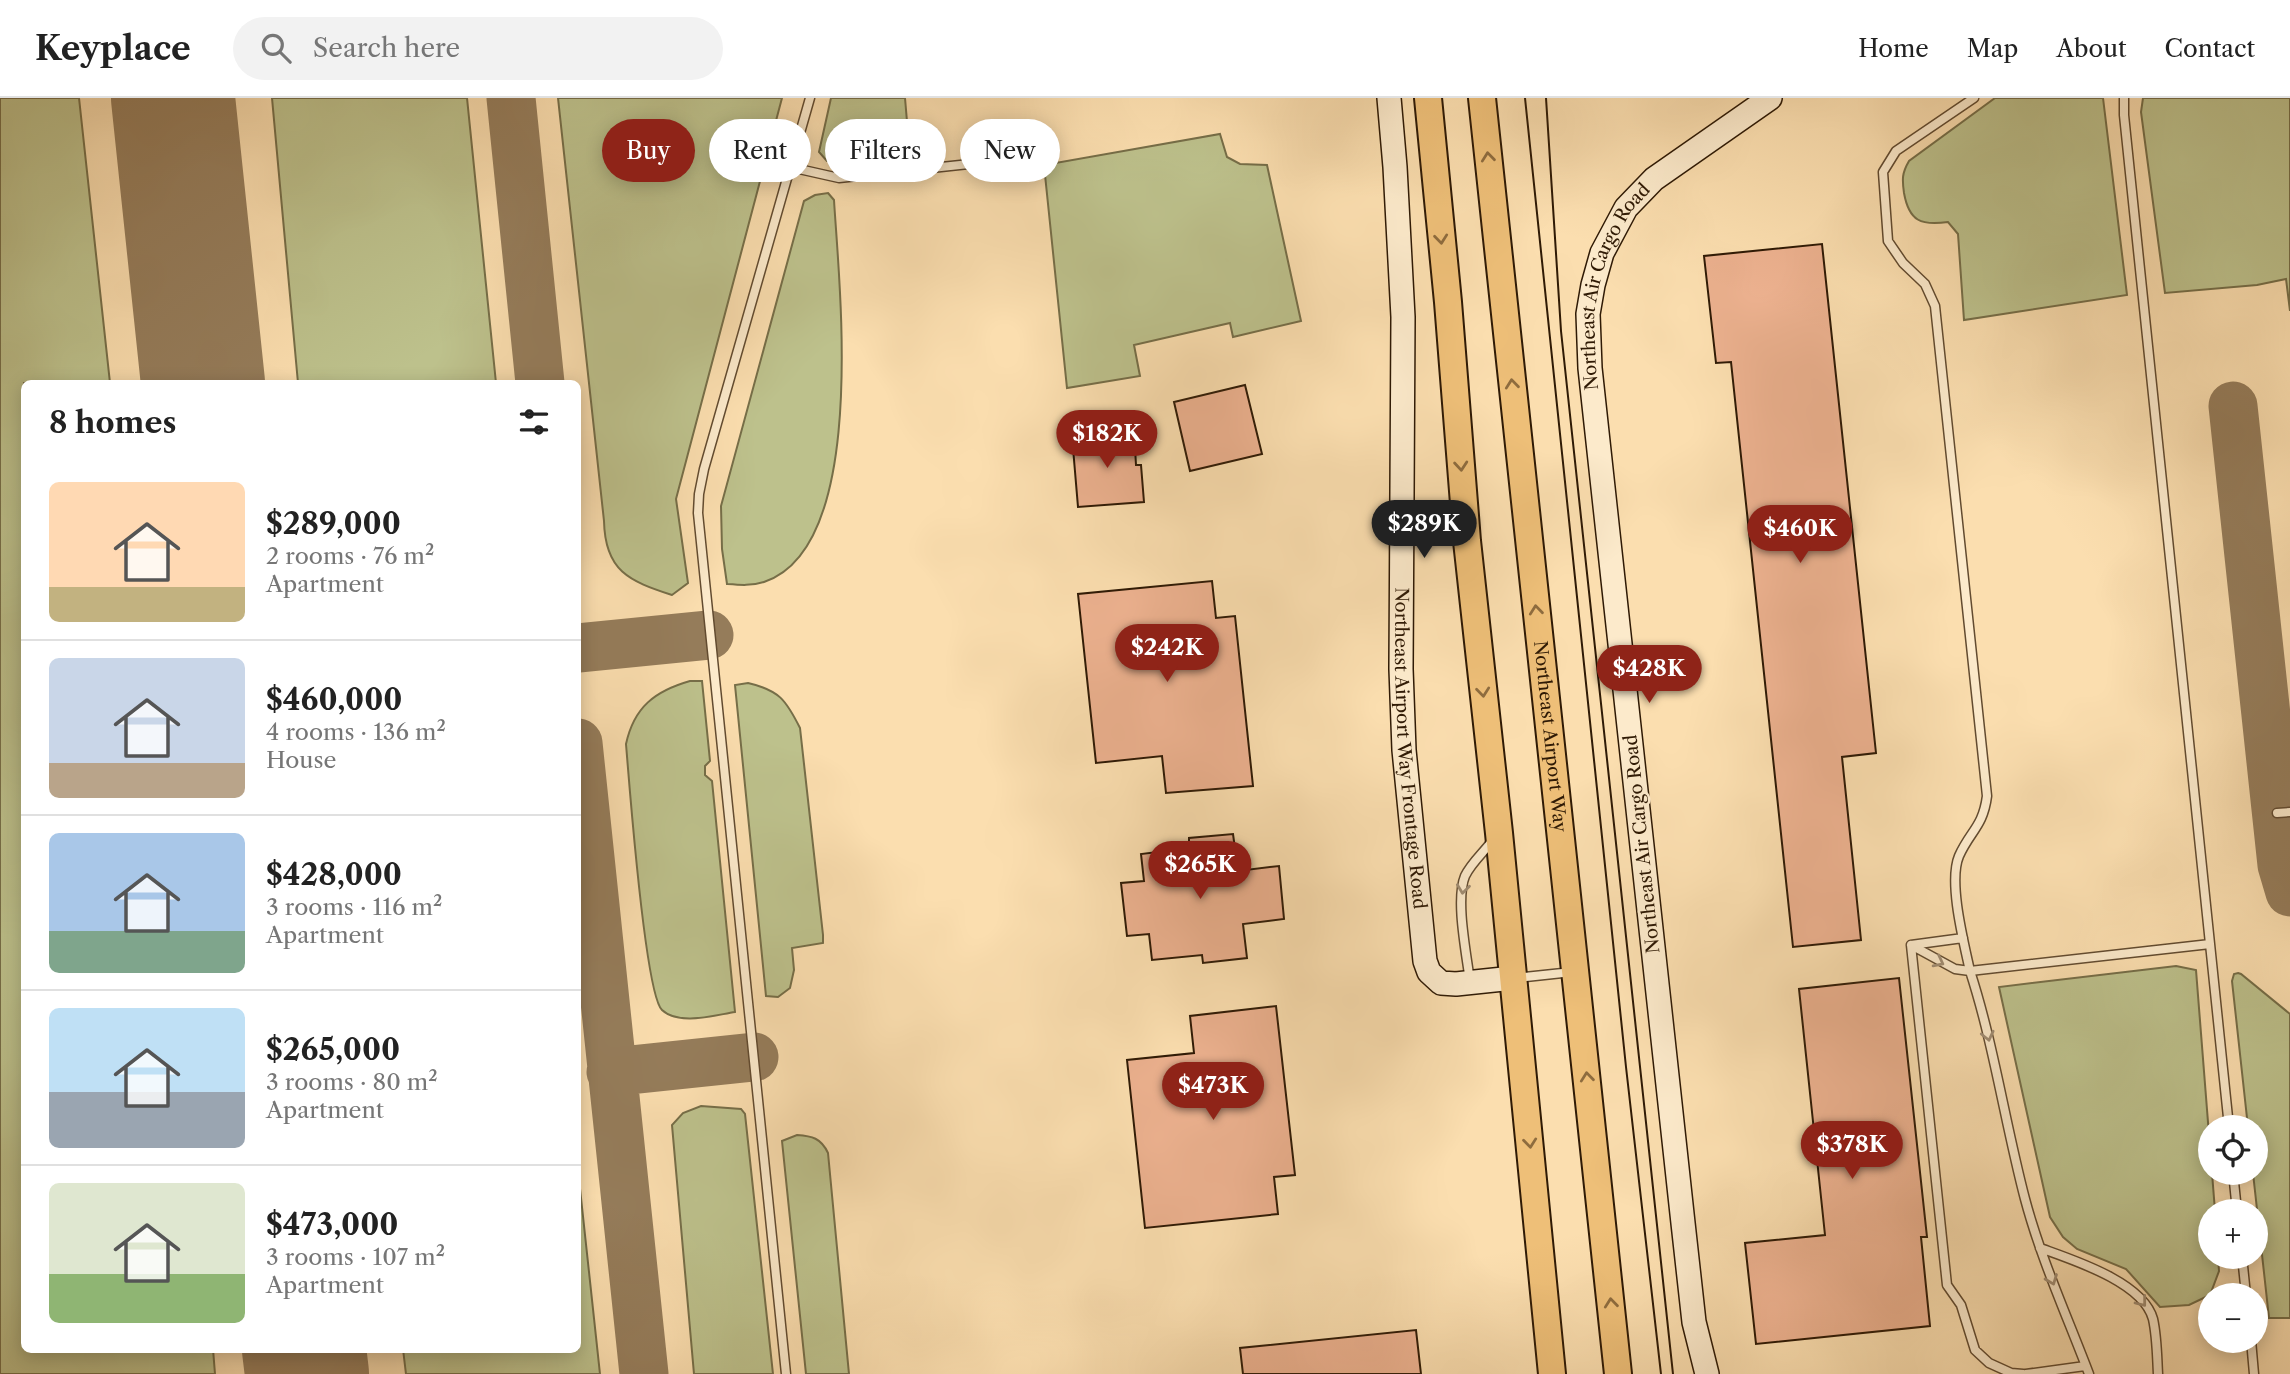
<!DOCTYPE html>
<meta charset="utf-8">
<style>
:root{--surface:#fff;--page:#f2f2f2;--text:#222;--muted:#767676;--line:#e0e0e0;--accent:#8f2418}
body{margin:0;font-family:"Libre Caslon Text",serif;background:var(--page);color:var(--text);height:100vh;display:flex;flex-direction:column;font-size:26px;white-space:nowrap}
*{box-sizing:border-box;margin:0}
p{font-size:23px;color:var(--muted)}
.icon{flex:none;width:38px;height:38px;fill:none;stroke:currentColor;stroke-width:2;stroke-linecap:round;stroke-linejoin:round}
.map{position:relative;flex:1;overflow:hidden}
.details{position:absolute;left:21px;top:282px;width:560px;height:973px;display:flex;flex-direction:column;background:var(--surface);border-radius:10px;box-shadow:0 4px 18px #0003}
.details>*{flex:none}
.top-card{position:absolute;left:602px;top:21px;width:665px;height:63px;display:flex;gap:14px}
.fabs{position:absolute;left:2198px;top:1017px;display:grid;gap:14px}
.fabs a{display:grid;place-items:center;width:70px;height:70px;border-radius:50%;background:var(--surface);box-shadow:0 4px 18px #0003;font-size:35px}
.price{position:absolute;translate:-50% -60px;padding:0 16px;border-radius:24px;background:var(--accent);color:#fff;font-size:23px;line-height:46px;filter:drop-shadow(0 2px 4px #0008)}
.price::after{content:'';position:absolute;left:50%;top:42px;width:21px;height:16px;margin-left:-10px;background:inherit;clip-path:polygon(0 0,100% 0,50% 100%)}
.price.active{background:#222;color:#fff}
ul{padding:0;list-style:none}
li{display:flex;align-items:center;gap:21px;height:175px;padding:0 28px}
li+li{border-top:2px solid var(--line)}
li span{display:grid;place-items:center;flex:none;width:196px;height:140px;border-radius:10px;color:#555}
li>.icon{margin-inline-start:auto}
span .icon{width:84px;height:84px;fill:#fffc;stroke-width:1}
li b{font-size:30px}
h2{display:flex;justify-content:space-between;align-items:center;height:84px;padding:0 28px;font-size:30px}
.chip{padding:0 24px;border-radius:32px;background:var(--surface);box-shadow:0 4px 18px #0003;font-size:24px;line-height:63px}
.chip.active{background:var(--accent);color:#fff}
header{display:flex;align-items:center;gap:42px;box-sizing:border-box;height:98px;padding:0 35px;background:var(--surface);border-bottom:2px solid var(--line)}
header strong{font-size:33px}
nav{display:flex;gap:38px;margin-inline-start:auto;font-size:24px}
.search{width:490px;height:63px;background:var(--page);display:flex;align-items:center;gap:18px;box-sizing:border-box;padding:0 24px;border-radius:38px;color:var(--muted);font-size:26px}
.map>svg:first-child{display:block}
</style>
<header>
<strong>Keyplace</strong>
<div class="search"><svg class="icon" aria-label="search" viewBox="0 0 24 24"><circle cx="10" cy="10" r="6"/><path d="M15 15l6 6"/></svg>Search here</div>
<nav><a>Home</a><a>Map</a><a>About</a><a>Contact</a></nav>
</header>
<div class="map">
<svg width="2290" height="1276" viewBox="0 0 2290 1276">
<rect width="100%" height="100%" fill="#fbdeaf"/>
<filter id="stains"><feTurbulence type="fractalNoise" baseFrequency=".00286" numOctaves="4"/><feColorMatrix values="0 0 0 0 .2 0 0 0 0 .09 0 0 0 0 .02 0 0 0 .5 -.17"/></filter>
<radialGradient id="worn" r=".72"><stop offset=".6" stop-color="#630" stop-opacity="0"/><stop offset="1" stop-color="#630" stop-opacity=".3"/></radialGradient>
<!-- green -->
<path fill="#bdc18c" stroke="#766e48" stroke-width="2" d="M0,0H79L110,285H24V1251H213L215,1276H0Z
M272,0H467L496,285H298Z
M558,0H782L676,401L688,485L672,497C629,483 605,473 604,423Z
M831,0H905L910,59L845,65L827,63L819,54Z
M1995,0H2103L2127,197L1964,222L1958,136L1948,124C1921,128 1909,123 1904,95C1902,81 1902,75 1909,63Z
M2143,0H2290V213L2286,181L2257,187L2165,195L2141,14Z
M1220,36L1227,59L1240,66L1267,67L1301,223L1233,239L1230,225L1134,247L1140,278L1067,290L1044,67Z
M828,95L834,102C839,187 869,449 764,484C752,488 740,487 727,486L722,451L721,408L804,103L815,97Z
M690,583H702L710,663L705,668V677L712,683L735,914C715,917 679,928 662,912C645,896 629,682 626,646C634,609 655,593 690,583Z
M748,585C779,592 786,602 800,630L823,837V845L792,850L794,872L790,890L778,899L766,898L735,587Z
M2176,868L2196,872L2215,1113H2210V1158L2218,1159L2219,1173L2210,1197L2189,1207L2160,1209L2126,1171L2077,1151L2063,1139L2050,1119L1999,889Z
M2238,875L2241,876L2290,916V1220H2269L2253,1075L2256,1074V1029H2248L2232,883L2234,876Z
M701,1008L741,1011L745,1016L773,1276H694L672,1027L683,1015Z
M797,1037C812,1038 821,1040 828,1055L849,1276H806L782,1043Z
M578,1072L600,1276H406L403,1251H578Z"/>
<g fill="none" stroke-linecap="round" stroke-linejoin="round">
<!-- taxiway -->
<path stroke="#957c5a" stroke-width="49" d="M511,0L540,285
M2233,308L2282,767L2290,794
M578,550L709,537
M578,645L644,1276
M611,974L754,959"/>
<!-- runway -->
<path stroke="#957c5a" stroke-width="124" d="M173,0L203,285
M304,1251L307,1276"/>
</g>
<!-- building -->
<path fill="#ecb18f" stroke="#2f1a05" stroke-width="2" d="M1822,146L1876,655L1842,659L1861,842L1793,849L1731,264L1716,265L1704,158Z
M1245,287L1262,356L1190,373L1174,304Z
M1134,333L1136,367H1141L1144,404L1078,409L1072,338Z
M1212,483L1216,520L1235,518L1253,688L1166,695L1162,658L1096,665L1078,496Z
M1233,736L1238,773L1279,768L1284,821L1243,826L1247,860L1203,865L1202,857L1152,862L1149,836L1127,838L1121,785L1144,783L1141,756L1189,750V740Z
M1899,880L1927,1139H1921L1930,1228L1756,1246L1745,1145L1825,1137L1799,891Z
M1276,908L1295,1077L1274,1079L1278,1116L1145,1130L1127,962L1194,955L1190,918Z
M1416,1232L1421,1276H1243L1240,1250Z"/>
<g fill="none" stroke-linecap="round" stroke-linejoin="round">
<!-- lane casing -->
<g stroke="#624b30" stroke-width="11">
<path id="lane" d="M1974,0L1896,53L1883,74L1888,143L1903,165L1925,186L1935,208L1987,698C1983,729 1970,733 1959,758C1948,784 1964,845 1970,873L2210,846
M2124,0V17L2229,1029
M790,69L839,80L1043,58
M2277,715L2290,714
M1911,847L1955,871L1970,873C1994,947 2005,1025 2025,1101C2041,1161 2067,1218 2089,1276
M1911,847L1947,1187L1961,1207L1975,1252L1989,1265L2011,1275L2023,1276
M1911,847L1963,840
M1516,880L1572,874
M1470,884C1467,858 1455,802 1465,778C1471,765 1484,754 1492,743
M2233,1074L2237,1113
M2040,1150C2073,1162 2143,1184 2153,1221C2157,1239 2157,1258 2158,1276
M2242,1158L2246,1197
M2251,1242L2254,1276
M786,1276L698,415L699,396L704,371L810,0
M2026,1276L2085,1268"/>
</g>
<!-- secondary casing -->
<g stroke="#2f1a05" stroke-width="26">
<g id="secondary">
<path id="s1" d="M1389,0L1395,69L1403,219L1401,571L1404,652L1425,863L1429,874L1441,885L1456,886L1513,880"/>
<path id="s2" d="M1707,1276L1694,1224L1683,1125L1590,270L1588,216L1593,187L1602,155L1626,110L1654,81L1770,0"/>
</g>
</g>
<!-- primary casing -->
<g stroke="#2f1a05" stroke-width="30">
<g id="primary">
<path d="M1428,0L1448,204L1467,443L1499,735L1552,1276"/>
<path id="s3" d="M1482,0L1618,1276"/>
</g>
</g>
<!-- lane -->
<use href="#lane" stroke="#fceacb" stroke-width="8"/>
<!-- secondary -->
<use href="#secondary" stroke="#fceacb" stroke-width="23"/>
<!-- primary -->
<use href="#primary" stroke="#eebf78" stroke-width="26"/>
<!-- tram -->
<path stroke="#2f1a05" stroke-width="2" d="M1525,0L1626,969L1661,1276
M1546,0L1561,233L1673,1276"/>
</g>
<!-- one-way arrows -->
<defs><path id="oneway-chevron" d="M-2-3.5L2.5 0L-2 3.5" fill="none" stroke-width="1.6" stroke-linecap="round" stroke-linejoin="round" transform="scale(1.75)"/></defs>
<g stroke="#8e6c3e">
<use href="#oneway-chevron" transform="translate(1488 59) rotate(-96)"/>
<use href="#oneway-chevron" transform="translate(1441 141) rotate(84)"/>
<use href="#oneway-chevron" transform="translate(1512 286) rotate(-96)"/>
<use href="#oneway-chevron" transform="translate(1461 368) rotate(85)"/>
<use href="#oneway-chevron" transform="translate(1536 512) rotate(-96)"/>
<use href="#oneway-chevron" transform="translate(1483 594) rotate(84)"/>
<use href="#oneway-chevron" transform="translate(1587 979) rotate(-96)"/>
<use href="#oneway-chevron" transform="translate(1530 1045) rotate(84)"/>
<use href="#oneway-chevron" transform="translate(1611 1205) rotate(-96)"/>
</g>
<g stroke="#a08c72">
<use href="#oneway-chevron" transform="translate(1463 791) rotate(97)"/>
<use href="#oneway-chevron" transform="translate(1939 864) rotate(27)"/>
<use href="#oneway-chevron" transform="translate(1988 938) rotate(77)"/>
<use href="#oneway-chevron" transform="translate(2052 1182) rotate(69)"/>
<use href="#oneway-chevron" transform="translate(2142 1204) rotate(52)"/>
</g>
<g text-anchor="middle" stroke-width="5" stroke-linejoin="round" paint-order="stroke">
<!-- street labels -->
<g font-size="18" fill="#2f1a05" stroke="#fceacb">
<text dy="6" stroke="none"><textPath href="#s2" startOffset="1101">Northeast Air Cargo Road</textPath></text>
<text dy="6" stroke="none"><textPath href="#s3" startOffset="642">Northeast Airport Way</textPath></text>
<text dy="6" stroke="none"><textPath href="#s1" startOffset="651">Northeast Airport Way Frontage Road</textPath></text>
<text transform="translate(1642 746) rotate(-96)" y="6">Northeast Air Cargo Road</text>
</g>
</g>
<rect width="100%" height="100%" filter="url(#stains)"/>
<rect width="100%" height="100%" fill="url(#worn)"/>
</svg>
<div class="fabs">
<a><svg class="icon" aria-label="locate" viewBox="0 0 24 24"><circle cx="12" cy="12" r="6"/><path d="M12 2v4M12 18v4M2 12h4M18 12h4"/></svg></a>
<a>+</a>
<a>−</a>
</div>
<b class="price" style="left:1107px;top:372px">$182K</b>
<b class="price active" style="left:1424px;top:462px">$289K</b>
<b class="price" style="left:1800px;top:467px">$460K</b>
<b class="price" style="left:1167px;top:586px">$242K</b>
<b class="price" style="left:1649px;top:607px">$428K</b>
<b class="price" style="left:1200px;top:803px">$265K</b>
<b class="price" style="left:1213px;top:1024px">$473K</b>
<b class="price" style="left:1852px;top:1083px">$378K</b>
<div class="top-card">
<a class="chip active">Buy</a>
<a class="chip">Rent</a>
<a class="chip">Filters</a>
<a class="chip">New</a>
</div>
<section class="details">
<h2>8 homes<svg class="icon" aria-label="filters" viewBox="0 0 24 24"><path d="M4 7h16M4 17h16"/><circle cx="9" cy="7" r="2"/><circle cx="15" cy="17" r="2"/></svg></h2>
<ul>
<li><span style="background:linear-gradient(#ffd9b3 75%,#c2b280 0)"><svg class="icon" aria-label="home" viewBox="0 0 24 24"><path d="M3 11l9-7 9 7M6 9v11h12V9"/></svg></span><div><b>$289,000</b><p>2 rooms · 76 m²</p><p>Apartment</p></div></li>
<li><span style="background:linear-gradient(#c9d6e8 75%,#b9a48a 0)"><svg class="icon" aria-label="home" viewBox="0 0 24 24"><path d="M3 11l9-7 9 7M6 9v11h12V9"/></svg></span><div><b>$460,000</b><p>4 rooms · 136 m²</p><p>House</p></div></li>
<li><span style="background:linear-gradient(#a9c7e8 70%,#7fa58c 0)"><svg class="icon" aria-label="home" viewBox="0 0 24 24"><path d="M3 11l9-7 9 7M6 9v11h12V9"/></svg></span><div><b>$428,000</b><p>3 rooms · 116 m²</p><p>Apartment</p></div></li>
<li><span style="background:linear-gradient(#bfe0f5 60%,#9aa5b1 0)"><svg class="icon" aria-label="home" viewBox="0 0 24 24"><path d="M3 11l9-7 9 7M6 9v11h12V9"/></svg></span><div><b>$265,000</b><p>3 rooms · 80 m²</p><p>Apartment</p></div></li>
<li><span style="background:linear-gradient(#dfe7d0 65%,#8fb573 0)"><svg class="icon" aria-label="home" viewBox="0 0 24 24"><path d="M3 11l9-7 9 7M6 9v11h12V9"/></svg></span><div><b>$473,000</b><p>3 rooms · 107 m²</p><p>Apartment</p></div></li>
</ul>
</section>
</div>
